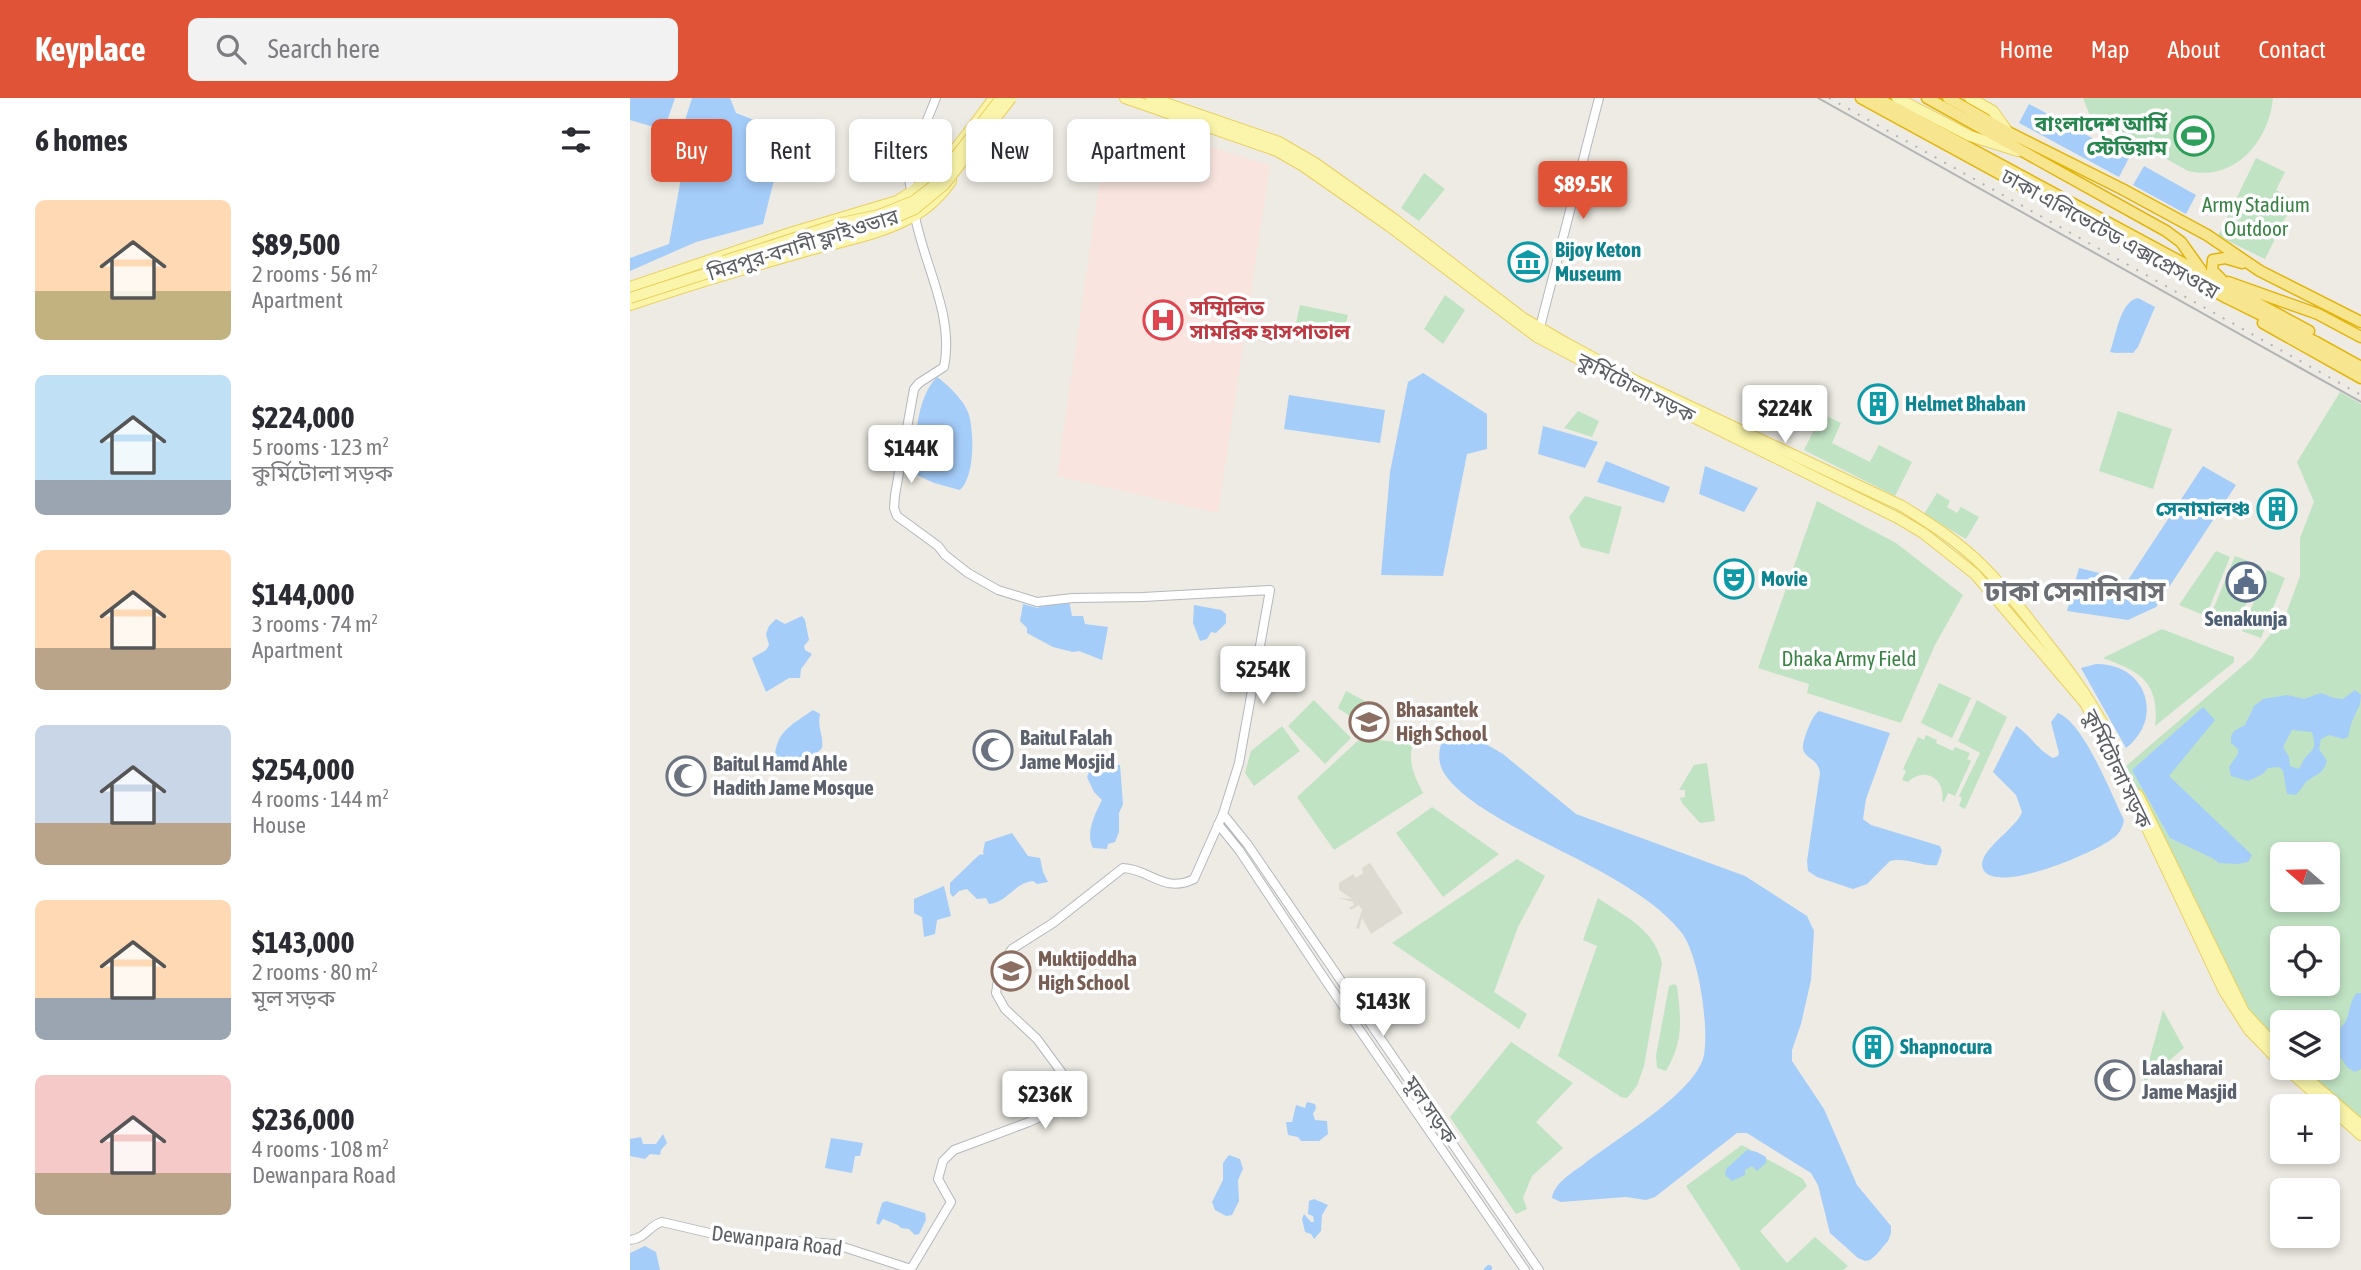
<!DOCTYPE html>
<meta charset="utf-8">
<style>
:root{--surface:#fff;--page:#f2f2f3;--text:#2b2b33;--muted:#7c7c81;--accent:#e05336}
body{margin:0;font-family:"Asap Condensed","Noto Sans Bengali",sans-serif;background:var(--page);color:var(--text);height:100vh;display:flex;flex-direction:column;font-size:26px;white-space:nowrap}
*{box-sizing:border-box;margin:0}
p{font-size:23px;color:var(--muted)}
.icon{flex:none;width:38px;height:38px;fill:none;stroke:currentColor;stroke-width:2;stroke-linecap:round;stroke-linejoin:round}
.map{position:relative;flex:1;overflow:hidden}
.sheet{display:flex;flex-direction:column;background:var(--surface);width:630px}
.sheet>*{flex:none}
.hud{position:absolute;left:21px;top:21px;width:665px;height:63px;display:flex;gap:14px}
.needle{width:46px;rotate:290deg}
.fabs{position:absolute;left:1640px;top:744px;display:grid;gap:14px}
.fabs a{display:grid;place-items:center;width:70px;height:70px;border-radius:10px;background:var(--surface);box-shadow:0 4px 10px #0003;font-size:35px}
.price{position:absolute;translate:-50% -60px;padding:0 16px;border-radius:7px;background:#fff;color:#222;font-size:23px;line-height:46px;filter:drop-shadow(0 2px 4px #0008)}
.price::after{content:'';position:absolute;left:50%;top:42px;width:21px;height:16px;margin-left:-10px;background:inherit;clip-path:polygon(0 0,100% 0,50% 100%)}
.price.active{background:var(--accent);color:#fff}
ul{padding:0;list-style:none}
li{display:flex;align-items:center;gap:21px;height:175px;padding:0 35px}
li span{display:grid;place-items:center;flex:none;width:196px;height:140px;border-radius:10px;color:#555}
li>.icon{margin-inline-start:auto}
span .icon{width:84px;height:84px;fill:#fffc;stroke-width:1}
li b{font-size:30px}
h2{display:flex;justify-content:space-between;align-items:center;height:84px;padding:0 35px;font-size:30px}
.chip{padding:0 24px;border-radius:10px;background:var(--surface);box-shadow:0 4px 10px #0003;font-size:24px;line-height:63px}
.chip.active{background:var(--accent);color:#fff}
header{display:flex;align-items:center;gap:42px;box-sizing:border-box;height:98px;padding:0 35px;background:var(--accent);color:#fff}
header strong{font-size:33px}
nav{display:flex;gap:38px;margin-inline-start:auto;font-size:24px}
.search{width:490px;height:63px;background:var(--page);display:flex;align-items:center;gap:18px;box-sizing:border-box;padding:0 24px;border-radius:10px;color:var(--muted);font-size:26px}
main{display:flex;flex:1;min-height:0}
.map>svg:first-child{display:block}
</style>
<header>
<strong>Keyplace</strong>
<div class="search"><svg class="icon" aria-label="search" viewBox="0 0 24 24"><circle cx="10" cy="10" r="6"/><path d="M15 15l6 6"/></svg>Search here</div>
<nav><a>Home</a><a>Map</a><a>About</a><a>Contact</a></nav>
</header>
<main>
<section class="sheet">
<h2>6 homes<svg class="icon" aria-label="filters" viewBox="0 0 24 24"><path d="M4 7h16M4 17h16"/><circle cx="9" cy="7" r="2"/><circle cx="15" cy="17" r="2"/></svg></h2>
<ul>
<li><span style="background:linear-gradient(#ffd9b3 65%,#c2b280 0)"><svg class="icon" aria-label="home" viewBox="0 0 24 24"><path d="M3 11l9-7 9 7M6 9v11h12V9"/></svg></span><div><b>$89,500</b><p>2 rooms · 56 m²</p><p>Apartment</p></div></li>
<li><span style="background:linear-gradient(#bfe0f5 75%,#9aa5b1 0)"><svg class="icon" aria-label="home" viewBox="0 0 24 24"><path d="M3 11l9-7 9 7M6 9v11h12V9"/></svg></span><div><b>$224,000</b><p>5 rooms · 123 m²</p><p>কুর্মিটোলা সড়ক</p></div></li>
<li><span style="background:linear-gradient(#ffd9b3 70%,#b9a48a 0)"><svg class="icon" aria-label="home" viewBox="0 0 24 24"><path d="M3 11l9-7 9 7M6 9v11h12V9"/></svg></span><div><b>$144,000</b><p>3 rooms · 74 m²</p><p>Apartment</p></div></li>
<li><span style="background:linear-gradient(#c9d6e8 70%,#b9a48a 0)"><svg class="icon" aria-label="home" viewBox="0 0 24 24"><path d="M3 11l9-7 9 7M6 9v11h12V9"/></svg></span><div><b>$254,000</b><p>4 rooms · 144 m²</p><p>House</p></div></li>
<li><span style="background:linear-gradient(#ffd9b3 70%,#9aa5b1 0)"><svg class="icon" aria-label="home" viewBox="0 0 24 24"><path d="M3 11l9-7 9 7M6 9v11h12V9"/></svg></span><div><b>$143,000</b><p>2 rooms · 80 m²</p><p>মূল সড়ক</p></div></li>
<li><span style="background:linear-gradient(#f6c9c9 70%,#b9a48a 0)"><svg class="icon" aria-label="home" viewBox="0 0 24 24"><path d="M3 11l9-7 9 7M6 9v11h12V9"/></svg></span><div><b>$236,000</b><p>4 rooms · 108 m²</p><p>Dewanpara Road</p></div></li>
</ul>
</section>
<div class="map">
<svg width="1731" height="1172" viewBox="0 0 1731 1172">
<rect width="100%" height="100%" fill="#edebe3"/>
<!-- education -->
<path fill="#dddbd1" d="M740,765L773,815L741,836L732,820L729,831L726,830L732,812L729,807L721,812L719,810L724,807L723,804L708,800L722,801L709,792V785L723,776L726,780L733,775L732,770Z"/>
<!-- medical -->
<path fill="#f9e4df" d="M479,19L640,67L588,415L427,378Z"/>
<!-- green -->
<path fill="#c0e3c3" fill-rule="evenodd" d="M1453,0H1643C1639,43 1605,84 1558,73L1460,18Z
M1626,60L1655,74L1646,92L1664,102L1635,161L1588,138Z
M794,75L815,91L789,123L771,110Z
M815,197L835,212L813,246L794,231Z
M670,207L718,217L713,237L666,225Z
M1710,294L1731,306V1021L1700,996L1673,970H1698V924H1652V949L1622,919L1495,669L1622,560L1656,516L1670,478V440L1684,404L1667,364ZM1652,756H1698V802H1652ZM1652,840H1698V886H1652Z
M948,313L969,323L962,339L934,330Z
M1488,313L1542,331L1523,391L1469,373Z
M1192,316L1211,325L1202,345L1240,364L1249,347L1282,364L1265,398L1174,352Z
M1307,395L1320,403L1317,409L1327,415L1331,409L1349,419L1336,441L1294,416Z
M955,398L992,409L979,456L951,449L939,419Z
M1187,403L1266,445L1333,497L1305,547L1271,625L1177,595L1179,586L1128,570Z
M1586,453L1600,459L1576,518L1549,507Z
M1605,458L1631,468L1607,529L1580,519Z
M1637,472L1655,480L1631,540L1612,533Z
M1532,531L1604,559V564L1525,628C1530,585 1510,573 1473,560Z
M1309,585L1341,600L1322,640L1291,625Z
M716,593L754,613L745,635L708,610Z
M684,602L721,640L695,666L658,628Z
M1347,602L1377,619L1335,711L1329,708L1332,700L1329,698L1350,655L1328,643Z
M652,628L670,653L624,688L615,675L621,653Z
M1296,637L1307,642L1306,645L1323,653L1325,649L1340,655L1337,661L1341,663L1325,698L1318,695L1314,704L1312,703C1316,680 1294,668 1278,684L1272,682L1276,673L1273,671L1288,639L1294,642Z
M731,640L783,646C777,664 785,679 793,695L704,752L667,699Z
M1077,665L1085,723L1070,725L1052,705L1050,700L1055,699V692H1049L1064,667Z
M802,709L869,756L813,799L766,735Z
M887,761L915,778L888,829L864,894L897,916L889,931L762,845Z
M968,800C996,820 1023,829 1032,865L1014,968L1007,988L997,1000L991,999L928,958L967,848L953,842Z
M1044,886L1047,888C1051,922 1054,942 1036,973L1027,970L1026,958L1039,888Z
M1533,912L1554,950L1513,985Z
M881,944L943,985L906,1024L933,1050L902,1078L893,1100L897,1111L886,1116L820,1019Z
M1112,1047L1173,1081L1177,1088L1130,1133L1157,1165L1185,1139L1218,1168L1213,1172H1111L1056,1088Z"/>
<!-- water -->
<path fill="#a5cdfa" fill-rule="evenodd" d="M0,0H45L34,32L0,22Z
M62,0H100L106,15L156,34L133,126L66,144L0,173V160L39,146L58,42L50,38Z
M1399,6L1499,60L1489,79L1389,25Z
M1514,68L1566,97L1556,116L1503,87Z
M1508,200L1525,209L1508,249L1503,255C1494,254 1489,256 1480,254C1486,238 1490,203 1508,200Z
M793,275L857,316V351L837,356L813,478L751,477L760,374L778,284Z
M307,279C318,287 335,303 339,317C344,336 345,378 330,392L304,385L285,376C285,346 285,301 307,279Z
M659,297L755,312L750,345L654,331Z
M913,328L968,344L955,370L908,356Z
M976,363L1040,389L1034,405L967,384Z
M1075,368L1128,390L1114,414L1069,396Z
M1573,368L1606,387L1526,509L1498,522L1437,513L1449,470L1498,482Z
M439,502L442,518H453L455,526L478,529L472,562L449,553L443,554L423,549L397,535V530L390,523L393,506L408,510L412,506Z
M564,507L591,512L596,516V525L586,535L581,534L577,541L570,543L563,525Z
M172,518L175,522L179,542L174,548L175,552L182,556L171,571L170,580H159L136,594L122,560L136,552L139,547L136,536L139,528L146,521L155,526Z
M1466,566C1516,565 1535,620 1496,650L1451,570Z
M1725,592L1731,597L1730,606L1721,626L1718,639L1713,641L1699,637L1691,641L1689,651L1697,663C1693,676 1687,676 1677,683C1673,687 1670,693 1666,697L1657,696L1653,673L1649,669L1638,670L1633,676L1618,683L1601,678L1599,669L1608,656V651L1601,645V638L1604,633L1615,627L1624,608L1633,601L1657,597L1674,601L1691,595L1704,600L1713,601ZM1662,632L1682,634C1686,651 1685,649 1675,660C1672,664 1671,668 1669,671L1660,668L1659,659L1653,649Z
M1573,609L1585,622L1539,678L1622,757L1618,764L1608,766L1589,765L1582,760L1540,740L1502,672Z
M183,612L190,616C187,631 194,637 192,650L183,659L149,662L145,657C147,632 165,625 183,612Z
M1189,613L1260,635L1236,701L1233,721L1241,727L1310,748L1312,753L1307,767C1292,769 1277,759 1260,763L1237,786L1223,791L1187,779L1178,773L1177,763L1190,675C1188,660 1175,661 1173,651C1172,643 1182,617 1189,613Z
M1428,615C1454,625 1481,696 1494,722C1493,728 1491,732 1487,737C1471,753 1373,794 1355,774C1340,757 1387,731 1392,714L1386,697L1363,674L1386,628C1400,637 1408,652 1423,660L1428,658L1429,655L1421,624Z
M828,630L873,656L946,716L1115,778L1177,818L1184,833L1181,882L1171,926L1162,952V963L1194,1011L1227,1087L1261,1128V1135L1258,1143L1246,1157L1240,1162L1235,1163L1228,1160L1200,1135L1188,1087L1181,1075L1117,1035H1107L1025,1099L1016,1102L996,1099L931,1104L922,1100C925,1084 942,1075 954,1066C984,1042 1067,994 1074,957C1079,929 1069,856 1051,834C1015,787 924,752 872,722C852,710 827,695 814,675C806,662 809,647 816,635Z
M460,661L477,667H490L493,706L489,715V734L485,744L478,746L477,751L463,750C455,735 465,716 472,702L464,694L457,679L459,674L454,671Z
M382,735L398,758L410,760L413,774L418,784L407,786L403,783C384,785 378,804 359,806L356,800L347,801L337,791L329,793L323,799L320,795V785L349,757L354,756L353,754L355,744Z
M314,788L321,818L307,822L305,836L294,839L292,819L284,815V801Z
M1727,895H1731V971L1725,974L1718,970L1698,942C1701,933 1708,933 1714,926C1721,917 1718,904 1727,895Z
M677,1004L685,1006L686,1010L683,1016L685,1022L697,1023L698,1036L689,1043H671L668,1039L658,1037L656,1024H662L666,1007L675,1010Z
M33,1036L37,1045L31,1052L30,1057L20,1056L15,1061L0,1058V1041L11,1039L13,1046H26Z
M201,1040L233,1045L230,1058H225L222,1075L195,1070Z
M1117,1052L1127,1054L1136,1059V1065L1127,1073L1122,1068L1115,1072V1077L1102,1083L1095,1077L1096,1071Z
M599,1057L610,1061L613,1071L608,1082L609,1103L602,1117L596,1118L585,1112L582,1104L593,1082V1065Z
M684,1101L698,1107L692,1117L691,1133L684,1141L681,1136L675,1134L672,1121L674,1116L681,1124H684L683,1118L678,1116L679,1103Z
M256,1103L295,1115L296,1122L289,1136L285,1137L279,1131L271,1130L268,1127L253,1121L249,1127L246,1125L252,1105Z
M15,1148L26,1154L30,1172H0V1155Z"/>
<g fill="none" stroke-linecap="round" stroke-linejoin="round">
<!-- canal -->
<path stroke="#a5cdfa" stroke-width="6" d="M857,1172L859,1170"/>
<!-- minor casing -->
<g stroke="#b5b8bc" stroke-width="10">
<path id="minor" d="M282,97L278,75L285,52L306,0
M909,233L969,0
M593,716L618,747L909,1172
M588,726L609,752L698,886L895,1172
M0,1142C17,1140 19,1127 32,1124L88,1137L204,1146L281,1171L321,1104L308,1081L313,1063L324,1052L399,1024L449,1001V998L407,941L375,911L366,895L370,869L382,851L423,825L493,770C520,771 534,796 564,781L593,716L609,665L640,492L513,499L443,500L407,504L368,492L338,475L315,457L308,448L267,418L264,410L265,397L284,291L289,285L314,269C325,216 292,164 284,113"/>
</g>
<!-- major casing -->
<g stroke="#ead05f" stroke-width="12">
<path id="major" d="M495,0L647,53L673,68L759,128L907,239L1004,290L1268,420L1293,435L1345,476L1455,605L1489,671L1594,893L1619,932L1652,966
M521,0L649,44L685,65L764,121L893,220L936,245L1006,283L1272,408C1301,426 1329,444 1353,468C1376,491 1395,516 1415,542C1442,576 1466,609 1485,649
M1267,0L1340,38L1388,53
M1340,0L1363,13L1378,34
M0,189L160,135L267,103C309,79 335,38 364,0
M0,207C59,187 120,169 180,152C213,143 252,136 282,119C297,111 312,97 321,83
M1508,697L1614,914L1652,955
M1656,970L1731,1037
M1671,975L1731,1027"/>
</g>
<!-- highway casing -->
<g stroke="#e3b40c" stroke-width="13">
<path id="highway" d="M1231,0L1597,200L1686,244L1731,269
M1247,0L1679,233
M1297,0L1536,133L1551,144L1571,172
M1318,0L1378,34L1492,91L1577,137L1630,173L1731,224
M1591,181L1582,172L1583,162L1595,160L1612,165
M1598,184L1688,216L1731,239
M1633,225L1731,280"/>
</g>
<!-- minor -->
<use href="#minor" stroke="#fff" stroke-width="8"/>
<!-- major -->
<use href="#major" stroke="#faf5aa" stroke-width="10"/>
<!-- highway -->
<use href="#highway" stroke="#f7e68f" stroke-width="10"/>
<!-- tram -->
<path stroke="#b3b4b4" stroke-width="2" d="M1188,0L1731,304"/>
<!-- rail -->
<path stroke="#b3b4b4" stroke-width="2" stroke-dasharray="2 9" stroke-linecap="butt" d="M1199,0L1731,297"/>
<!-- major-bridge casing -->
<g stroke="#ead05f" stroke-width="12" stroke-linecap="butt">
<path id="major-bridge" d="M94,163L211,125L249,117L284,103L302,89L371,0
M0,200L202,135L260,122L285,111L314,87L381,0"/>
</g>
<!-- major-bridge -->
<use href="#major-bridge" stroke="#faf5aa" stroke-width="10"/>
</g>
<!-- icons -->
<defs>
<g id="stadium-ring" transform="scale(2.0125)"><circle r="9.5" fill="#fff" stroke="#2e9e5b" stroke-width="1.5"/><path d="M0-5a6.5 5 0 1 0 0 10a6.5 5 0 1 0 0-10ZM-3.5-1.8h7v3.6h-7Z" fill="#2e9e5b"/></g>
<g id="museum-ring" transform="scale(2.0125)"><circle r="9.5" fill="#fff" stroke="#0f9aa8" stroke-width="1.5"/><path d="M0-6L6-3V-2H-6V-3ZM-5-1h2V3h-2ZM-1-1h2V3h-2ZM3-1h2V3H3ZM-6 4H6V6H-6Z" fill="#0f9aa8"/></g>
<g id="hospital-ring" transform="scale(2.0125)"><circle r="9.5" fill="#fff" stroke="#e0444e" stroke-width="1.5"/><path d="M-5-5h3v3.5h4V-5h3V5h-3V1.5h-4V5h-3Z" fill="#e0444e"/></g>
<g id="building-ring" transform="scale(2.0125)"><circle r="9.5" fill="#fff" stroke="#0f9aa8" stroke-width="1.5"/><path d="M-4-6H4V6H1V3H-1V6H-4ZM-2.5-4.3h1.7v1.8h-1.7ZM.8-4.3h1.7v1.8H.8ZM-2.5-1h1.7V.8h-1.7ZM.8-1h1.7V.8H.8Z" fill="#0f9aa8"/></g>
<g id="theatre-ring" transform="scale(2.0125)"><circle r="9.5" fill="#fff" stroke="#0f9aa8" stroke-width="1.5"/><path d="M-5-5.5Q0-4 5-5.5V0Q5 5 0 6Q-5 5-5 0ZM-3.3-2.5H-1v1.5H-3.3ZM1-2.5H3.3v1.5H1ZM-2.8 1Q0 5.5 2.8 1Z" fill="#0f9aa8"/></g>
<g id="civic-ring" transform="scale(2.0125)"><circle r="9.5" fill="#fff" stroke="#5c6f8a" stroke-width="1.5"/><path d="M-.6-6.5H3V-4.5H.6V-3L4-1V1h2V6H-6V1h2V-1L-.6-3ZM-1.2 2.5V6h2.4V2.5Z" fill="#5c6f8a"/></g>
<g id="school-ring" transform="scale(2.0125)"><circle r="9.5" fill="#fff" stroke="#8d6e63" stroke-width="1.5"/><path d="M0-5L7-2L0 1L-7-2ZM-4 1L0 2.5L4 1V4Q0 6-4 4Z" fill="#8d6e63"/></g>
<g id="mosque-ring" transform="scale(2.0125)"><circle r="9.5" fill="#fff" stroke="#6b7280" stroke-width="1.5"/><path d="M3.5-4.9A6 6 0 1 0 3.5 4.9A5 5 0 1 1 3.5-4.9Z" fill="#6b7280"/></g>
</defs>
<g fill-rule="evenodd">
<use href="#stadium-ring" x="1564" y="38"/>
<use href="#museum-ring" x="898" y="164"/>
<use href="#hospital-ring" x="533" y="222"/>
<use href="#building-ring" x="1248" y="306"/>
<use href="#building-ring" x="1647" y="411"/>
<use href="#theatre-ring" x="1104" y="481"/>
<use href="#civic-ring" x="1616" y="484"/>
<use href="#school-ring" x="739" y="624"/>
<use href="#mosque-ring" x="363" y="652"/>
<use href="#mosque-ring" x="56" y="678"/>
<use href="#school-ring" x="381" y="873"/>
<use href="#building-ring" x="1243" y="949"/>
<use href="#mosque-ring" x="1485" y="982"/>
</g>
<g text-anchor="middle" stroke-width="7" stroke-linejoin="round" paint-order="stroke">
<!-- leisure labels -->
<g font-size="21" font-weight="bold" fill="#27864d" stroke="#fff" text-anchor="end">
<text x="1537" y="33">বাংলাদেশ আর্মি<tspan x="1537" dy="24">স্টেডিয়াম</tspan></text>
</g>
<!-- park labels -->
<g font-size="21" fill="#398344" stroke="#fff">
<text x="1626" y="114">Army Stadium<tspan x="1626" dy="24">Outdoor</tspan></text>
<text x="1219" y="568">Dhaka Army Field</text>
</g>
<!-- street labels -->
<g font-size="21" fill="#5b5e63" stroke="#fff">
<text transform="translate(1480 136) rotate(29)" y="7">ঢাকা এলিভেটেড এক্সপ্রেসওয়ে</text>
<text transform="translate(173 147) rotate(-17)" y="7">মিরপুর-বনানী ফ্লাইওভার</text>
<text transform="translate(1006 290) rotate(27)" y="7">কুর্মিটোলা সড়ক</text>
<text transform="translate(1487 671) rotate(64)" y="7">কুর্মিটোলা সড়ক</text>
<text transform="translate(800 1012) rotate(56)" y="7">মূল সড়ক</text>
<text transform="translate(147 1143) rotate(7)" y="7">Dewanpara Road</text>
</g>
<!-- culture labels -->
<g font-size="21" font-weight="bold" fill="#0d838f" stroke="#fff" text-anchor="start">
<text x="925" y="159">Bijoy Keton<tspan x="925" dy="24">Museum</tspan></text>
<text x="1275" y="313">Helmet Bhaban</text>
<text x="1620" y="418" text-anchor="end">সেনামালঞ্চ</text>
<text x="1131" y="488">Movie</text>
<text x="1270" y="956">Shapnocura</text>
</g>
<!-- health labels -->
<g font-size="21" font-weight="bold" fill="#be3a42" stroke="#fff" text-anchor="start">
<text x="560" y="217">সম্মিলিত<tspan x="560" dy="24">সামরিক হাসপাতাল</tspan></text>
</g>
<!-- service labels -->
<g font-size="21" font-weight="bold" fill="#4e5e75" stroke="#fff">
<text x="1616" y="528">Senakunja</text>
</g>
<!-- education labels -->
<g font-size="21" font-weight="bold" fill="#785e54" stroke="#fff" text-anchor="start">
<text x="766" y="619">Bhasantek<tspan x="766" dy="24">High School</tspan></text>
<text x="408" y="868">Muktijoddha<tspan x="408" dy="24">High School</tspan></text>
</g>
<!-- worship labels -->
<g font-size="21" font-weight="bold" fill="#5b616d" stroke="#fff" text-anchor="start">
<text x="390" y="647">Baitul Falah<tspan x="390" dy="24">Jame Mosjid</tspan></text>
<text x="83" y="673">Baitul Hamd Ahle<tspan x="83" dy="24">Hadith Jame Mosque</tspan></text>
<text x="1512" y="977">Lalasharai<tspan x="1512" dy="24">Jame Masjid</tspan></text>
</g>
<!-- district labels -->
<g font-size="28" font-weight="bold" fill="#6c6f74" stroke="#fff">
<text x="1445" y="503">ঢাকা সেনানিবাস</text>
</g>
</g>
</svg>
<div class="fabs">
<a><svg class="needle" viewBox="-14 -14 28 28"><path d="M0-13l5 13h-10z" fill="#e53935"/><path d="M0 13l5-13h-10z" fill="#7c7c81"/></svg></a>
<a><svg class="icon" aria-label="locate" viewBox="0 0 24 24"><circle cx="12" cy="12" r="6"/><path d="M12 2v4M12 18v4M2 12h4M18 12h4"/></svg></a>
<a><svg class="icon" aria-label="layers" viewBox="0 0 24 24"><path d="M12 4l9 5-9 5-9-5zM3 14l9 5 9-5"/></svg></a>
<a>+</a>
<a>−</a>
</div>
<b class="price active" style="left:953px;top:123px">$89.5K</b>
<b class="price" style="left:1155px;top:347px">$224K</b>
<b class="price" style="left:281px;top:387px">$144K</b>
<b class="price" style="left:633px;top:608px">$254K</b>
<b class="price" style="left:753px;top:940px">$143K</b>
<b class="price" style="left:415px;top:1033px">$236K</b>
<div class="hud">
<a class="chip active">Buy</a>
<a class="chip">Rent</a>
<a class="chip">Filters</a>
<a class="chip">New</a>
<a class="chip">Apartment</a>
</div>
</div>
</main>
